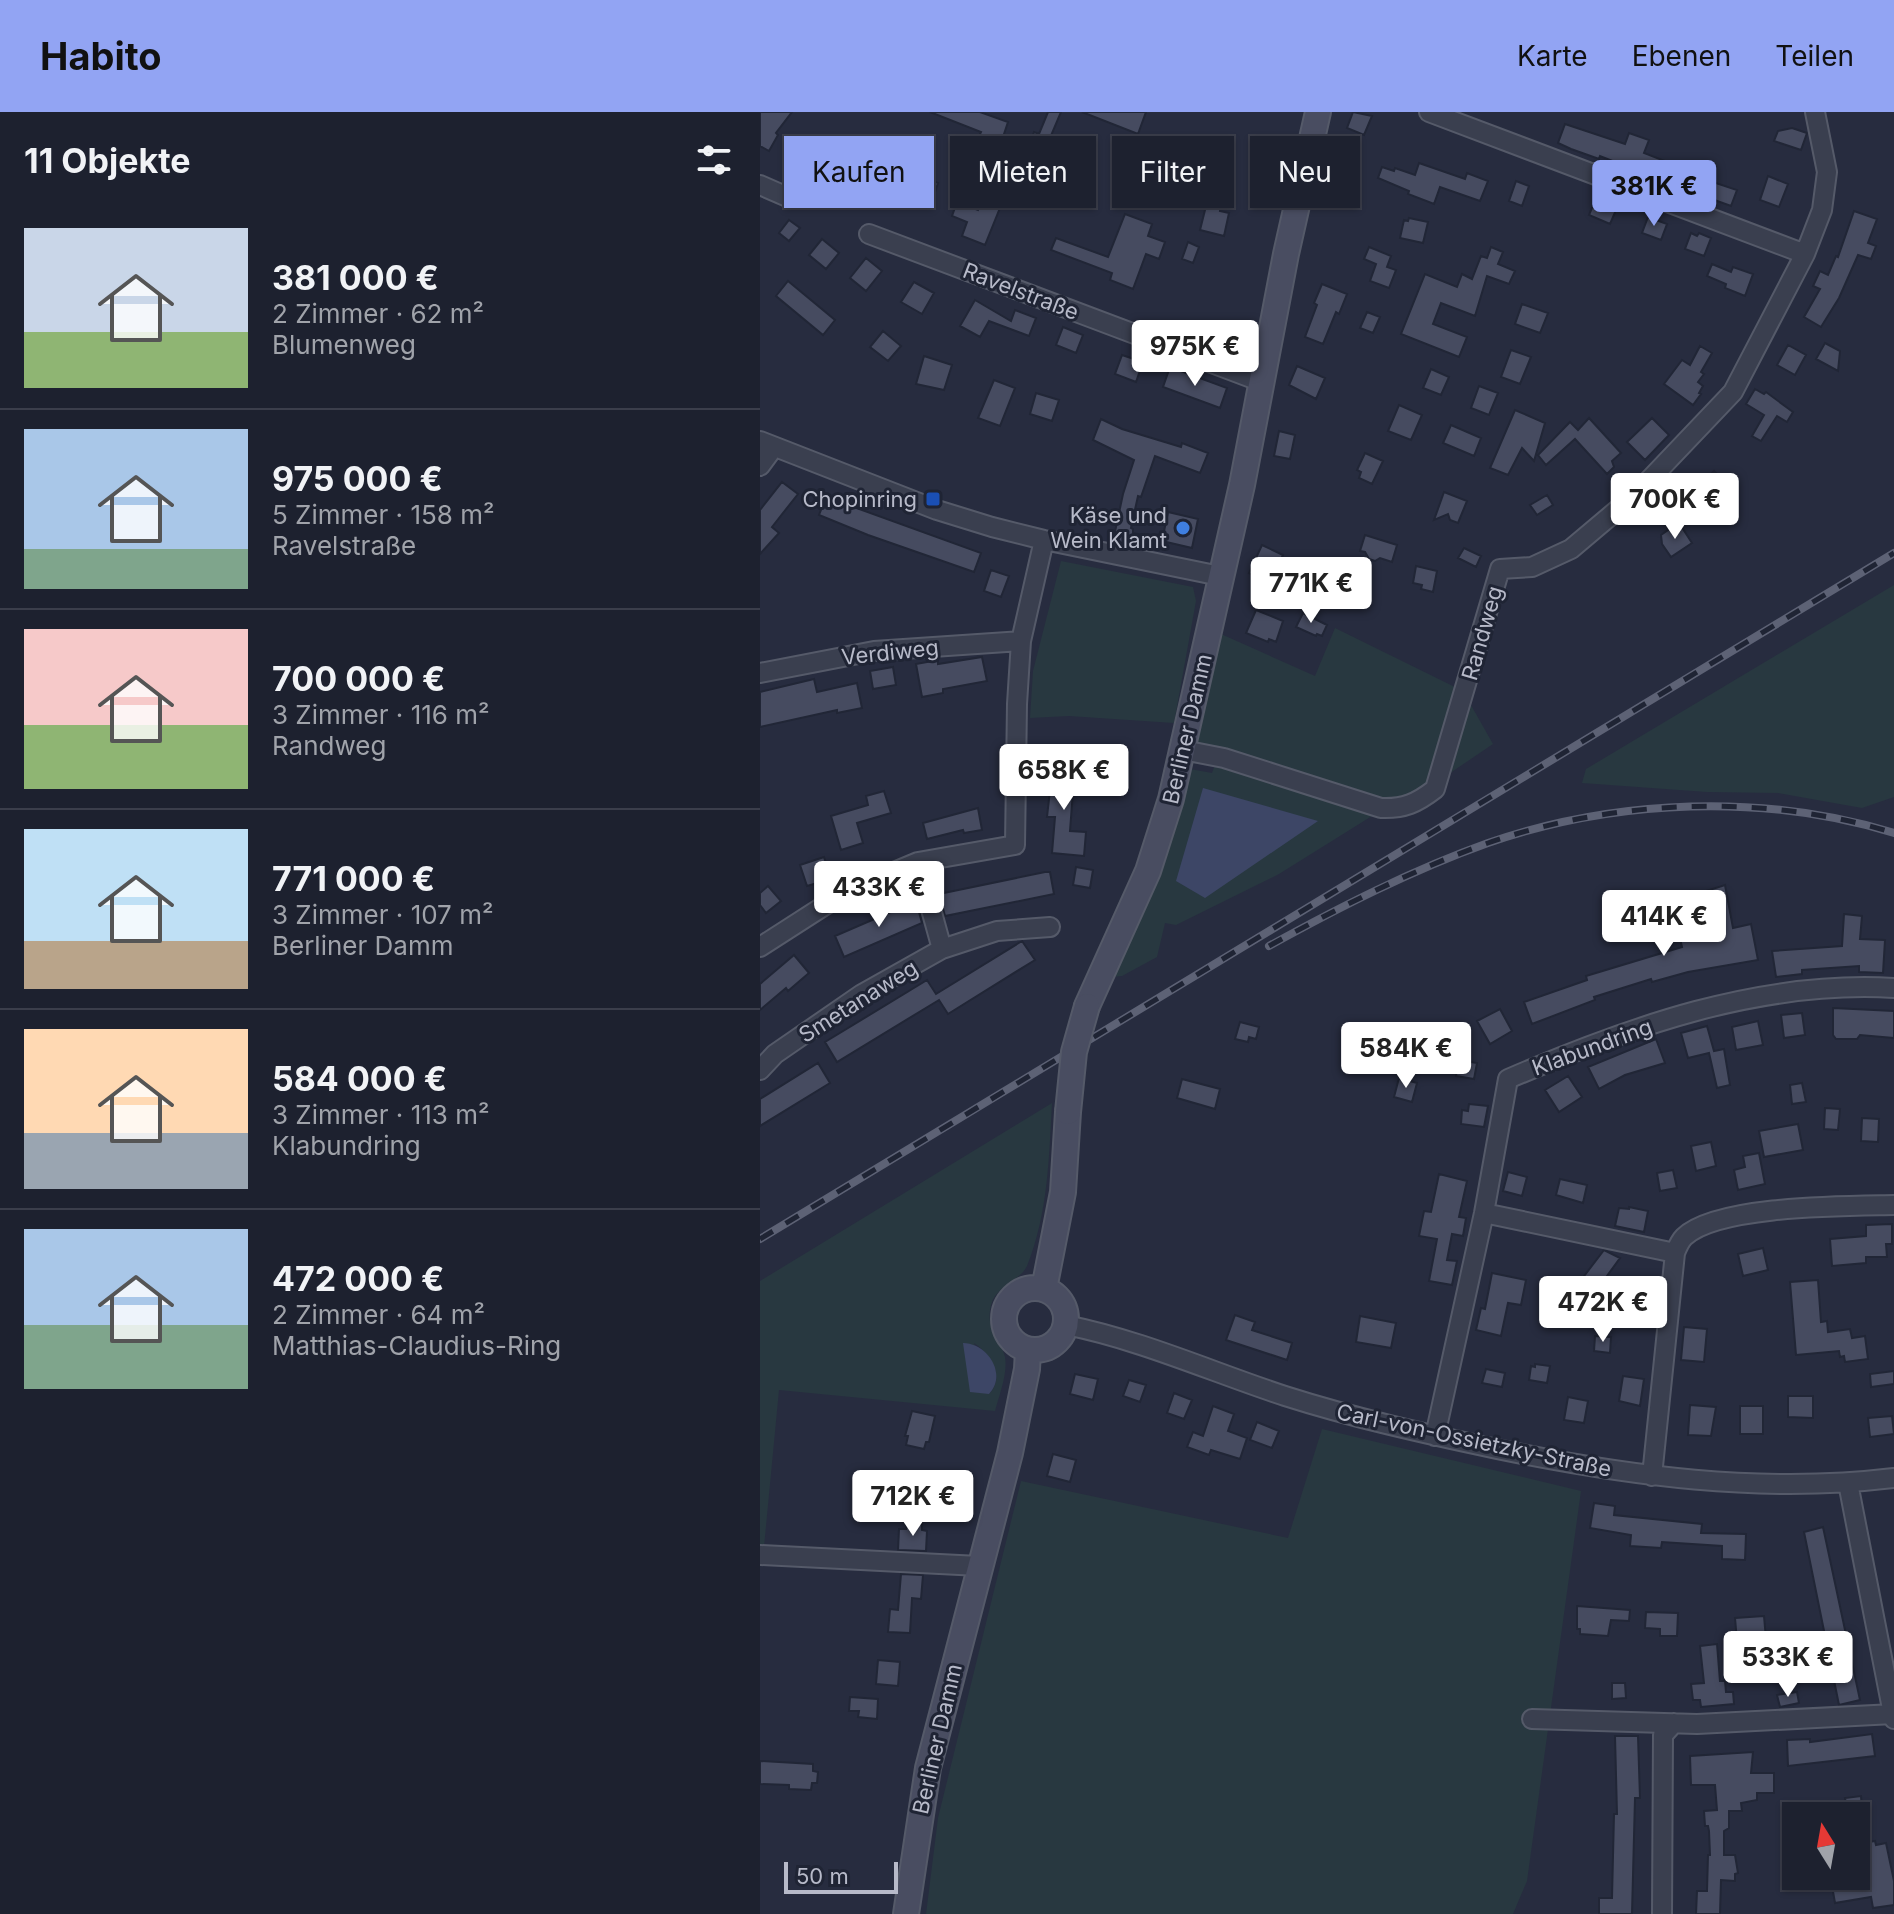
<!DOCTYPE html>
<html lang="de">
<meta charset="utf-8">
<style>
:root{--surface:#1d212f;--page:#252937;--text:#f1f3f6;--muted:#a0a3aa;--line:#3b3e4b;--accent:#92a4f3}
body{margin:0;font-family:Inter,sans-serif;background:var(--page);color:var(--text);height:100vh;display:flex;flex-direction:column;font-size:30px;white-space:nowrap}
*{box-sizing:border-box;margin:0}
p{font-size:26px;color:var(--muted)}
.icon{flex:none;width:44px;height:44px;fill:none;stroke:currentColor;stroke-width:2;stroke-linecap:round;stroke-linejoin:round}
.map{position:relative;flex:1;overflow:hidden}
.drawer{display:flex;flex-direction:column;background:var(--surface);width:760px}
.drawer>*{flex:none}
.banner{position:absolute;left:24px;top:24px;width:760px;height:72px;display:flex;gap:16px}
.needle{width:52px;rotate:349deg}
.controls{position:absolute;left:1022px;top:1690px;display:grid;gap:16px}
.controls a{display:grid;place-items:center;width:88px;height:88px;border-radius:0px;background:var(--surface);box-shadow:0 2px 6px #0004,0 0 0 2px var(--line);font-size:40px}
.scale{position:absolute;left:24px;bottom:20px;width:114px;box-sizing:border-box;padding-left:8px;border:4px solid #b7bac9;border-top:0;font-size:22px;line-height:28px;white-space:nowrap;color:#b7bac9;-webkit-text-stroke:6px #1f2434;paint-order:stroke}
.price{position:absolute;translate:-50% -68px;padding:0 18px;border-radius:8px;background:#fff;color:#222;font-size:26px;line-height:52px;filter:drop-shadow(0 2px 4px #0008)}
.price::after{content:'';position:absolute;left:50%;top:48px;width:24px;height:18px;margin-left:-12px;background:inherit;clip-path:polygon(0 0,100% 0,50% 100%)}
.price.active{background:var(--accent);color:#111}
ul{padding:0;list-style:none}
li{display:flex;align-items:center;gap:24px;height:200px;padding:0 24px}
li+li{border-top:2px solid var(--line)}
li span{display:grid;place-items:center;flex:none;width:224px;height:160px;border-radius:0px;color:#555}
li>.icon{margin-inline-start:auto}
span .icon{width:96px;height:96px;fill:#fffc;stroke-width:1}
li b{font-size:34px}
h2{display:flex;justify-content:space-between;align-items:center;height:96px;padding:0 24px;font-size:34px}
.pill{padding:0 28px;border-radius:0px;background:var(--surface);box-shadow:0 2px 6px #0004,0 0 0 2px var(--line);font-size:28px;line-height:72px}
.pill.active{background:var(--accent);color:#111}
header{display:flex;align-items:center;gap:48px;box-sizing:border-box;height:112px;padding:0 40px;background:var(--accent);color:#111}
header strong{font-size:38px}
nav{display:flex;gap:44px;margin-inline-start:auto;font-size:28px}
main{display:flex;flex:1;min-height:0}
.map>svg:first-child{display:block}
</style>
<header>
<strong>Habito</strong>
<nav><a>Karte</a><a>Ebenen</a><a>Teilen</a></nav>
</header>
<main>
<section class="drawer">
<h2>11 Objekte<svg class="icon" aria-label="filters" viewBox="0 0 24 24"><path d="M4 7h16M4 17h16"/><circle cx="9" cy="7" r="2"/><circle cx="15" cy="17" r="2"/></svg></h2>
<ul>
<li><span style="background:linear-gradient(#c9d6e8 65%,#8fb573 0)"><svg class="icon" aria-label="home" viewBox="0 0 24 24"><path d="M3 11l9-7 9 7M6 9v11h12V9"/></svg></span><div><b>381 000 €</b><p>2 Zimmer · 62 m²</p><p>Blumenweg</p></div></li>
<li><span style="background:linear-gradient(#a9c7e8 75%,#7fa58c 0)"><svg class="icon" aria-label="home" viewBox="0 0 24 24"><path d="M3 11l9-7 9 7M6 9v11h12V9"/></svg></span><div><b>975 000 €</b><p>5 Zimmer · 158 m²</p><p>Ravelstraße</p></div></li>
<li><span style="background:linear-gradient(#f6c9c9 60%,#8fb573 0)"><svg class="icon" aria-label="home" viewBox="0 0 24 24"><path d="M3 11l9-7 9 7M6 9v11h12V9"/></svg></span><div><b>700 000 €</b><p>3 Zimmer · 116 m²</p><p>Randweg</p></div></li>
<li><span style="background:linear-gradient(#bfe0f5 70%,#b9a48a 0)"><svg class="icon" aria-label="home" viewBox="0 0 24 24"><path d="M3 11l9-7 9 7M6 9v11h12V9"/></svg></span><div><b>771 000 €</b><p>3 Zimmer · 107 m²</p><p>Berliner Damm</p></div></li>
<li><span style="background:linear-gradient(#ffd9b3 65%,#9aa5b1 0)"><svg class="icon" aria-label="home" viewBox="0 0 24 24"><path d="M3 11l9-7 9 7M6 9v11h12V9"/></svg></span><div><b>584 000 €</b><p>3 Zimmer · 113 m²</p><p>Klabundring</p></div></li>
<li><span style="background:linear-gradient(#a9c7e8 60%,#7fa58c 0)"><svg class="icon" aria-label="home" viewBox="0 0 24 24"><path d="M3 11l9-7 9 7M6 9v11h12V9"/></svg></span><div><b>472 000 €</b><p>2 Zimmer · 64 m²</p><p>Matthias-Claudius-Ring</p></div></li>
</ul>
</section>
<div class="map">
<svg width="1134" height="1802" viewBox="0 0 1134 1802">
<rect width="100%" height="100%" fill="#272c3f"/>
<!-- green -->
<path fill="#283840" fill-rule="evenodd" d="M301,449L433,475L436,489L414,611L309,604L270,606L273,559Z
M1134,473V685L1102,696L1018,681L947,680L822,671L826,657Z
M575,516L703,579L733,632L671,674L637,691L436,632L461,522L555,564Z
M456,650L620,699L519,762L416,813L405,811L397,845L362,864L351,865L423,686L430,657L452,661Z
M292,991C289,1046 288,1102 267,1154C261,1168 236,1174 231,1193C225,1218 240,1225 245,1245C248,1261 239,1284 235,1299L19,1278L4,1435H0V1169ZM214,1231C230,1242 246,1264 229,1282Z
M562,1317L821,1379L767,1769L753,1802H166L178,1706L261,1369L528,1426Z"/>
<!-- water -->
<path fill="#3d4666" d="M443,676L558,709L445,786L416,769Z
M203,1231C227,1231 248,1262 229,1282L210,1280Z"/>
<!-- building -->
<path fill="#464b60" stroke="#212636" stroke-width="2" d="M0,0H32L16,21L18,23L9,39L0,34Z
M170,0H220L248,10L240,34L218,26L221,20Z
M288,0H301L290,26L295,28L289,46L268,38L274,20L279,22Z
M322,0H386L378,22Z
M593,0L612,4L604,23L587,16Z
M805,12L865,32L869,21L889,28L884,41L933,60L932,63L977,78L971,94L899,68L902,60L880,51L878,59L840,44L839,47L811,37L798,31Z
M1032,16L1047,21L1041,38L1014,29L1018,19Z
M62,32L75,40L67,52L54,43Z
M659,51L705,67L707,61L728,69L720,89L680,75L674,92L648,82L649,79L618,66L622,55L634,59L635,56L655,63Z
M124,63L141,69L133,89L116,82Z
M158,63L178,71L172,89L151,82Z
M1008,64L1028,72L1019,95L1000,88Z
M229,69L248,76L225,133L202,124L207,110L192,104L197,90L218,98Z
M756,69L769,74L762,94L749,89Z
M838,81L860,89L850,112L829,103Z
M447,90L461,93L460,99L469,101L464,124L440,118Z
M1094,99L1117,107L1108,131L1116,134L1111,147L1098,143L1079,186L1061,215L1044,205L1060,177L1053,174L1060,159L1068,163L1076,144L1078,145Z
M365,102L392,112L388,124L405,130L399,147L386,142L373,177L350,168L352,161L291,138L296,126L348,145Z
M888,105L907,112L901,128L882,121Z
M649,106L668,110L663,131L640,126L644,108L648,109Z
M29,108L40,116L29,129L19,121Z
M931,121L937,124L939,121L951,126L944,144L925,137Z
M62,127L79,141L66,157L49,143Z
M428,130L439,135L433,151L422,147Z
M609,135L631,144L627,155L636,158L629,176L610,169L616,152L604,147Z
M731,135L743,140L738,152L755,159L749,172L727,164L715,204L681,191L673,212L707,225L699,245L641,222L665,162L697,175L702,162L712,167L721,144L727,146Z
M106,146L122,159L106,179L90,166Z
M952,152L971,160L973,155L993,162L985,184L965,176L966,172L947,164Z
M28,169L75,208L63,223L16,184Z
M154,170L174,181L162,202L141,190Z
M562,172L587,182L579,202L576,200L563,232L545,225L557,193L554,191Z
M215,188L251,209L255,198L276,206L269,224L229,209L220,225L200,214Z
M762,192L788,201L780,221L755,212Z
M607,200L620,205L613,221L600,216Z
M303,215L323,223L316,241L296,233Z
M123,219L141,234L128,249L110,235Z
M1065,231L1080,239L1078,259L1056,247Z
M1028,233L1046,243L1035,263L1017,253Z
M940,234L952,241L941,260L944,262L938,270L943,274L939,281L941,282L933,293L904,272L922,248L930,253Z
M751,238L771,245L760,272L741,265Z
M362,243L383,250L376,270L355,262Z
M164,244L192,253L184,278L156,272Z
M537,254L565,266L556,287L529,273Z
M410,255L467,276L460,296L403,275Z
M671,257L689,265L681,283L663,276Z
M234,268L255,276L240,314L218,306Z
M719,274L738,281L729,303L711,296Z
M995,277L1004,282L1006,280L1033,300L1027,310L1017,304L1001,329L992,324L1004,303L986,292Z
M276,281L299,288L292,309L270,302Z
M639,293L662,303L651,328L628,319Z
M755,298L785,311L774,349L762,336L748,363L730,356Z
M829,306L861,341L852,349L854,355L847,362L815,327L786,353L778,343L810,310L818,318Z
M892,306L909,323L885,348L867,330Z
M341,307L362,317L421,335L422,331L448,341L440,361L395,344L381,385L378,384L371,416L373,417V421L393,425L390,437L353,429L363,382L374,348L333,328Z
M691,313L721,326L714,344L683,331Z
M519,319L535,323L530,347L514,344Z
M605,341L623,349L612,372L599,366L601,360L597,358Z
M954,359L962,368L950,381L941,373Z
M22,370L38,382L12,415L19,421L0,442V398Z
M684,380L707,389L698,411L690,408L688,402L674,408Z
M787,383L793,393L777,403L770,393Z
M66,385L221,441L214,460L108,423L59,403Z
M408,400L438,407L432,436L402,429Z
M921,414L932,431L911,445L902,432L901,423L911,416L913,419Z
M605,423L637,433L632,450L620,446L615,449L609,447L605,440L600,439Z
M502,433L523,443L510,471L489,461Z
M704,436L721,444L716,455L698,446Z
M656,454L677,459L673,480L661,477L662,473L653,471Z
M231,458L249,464L241,485L224,479Z
M496,498L523,509L516,530L509,527L508,530L486,521Z
M543,501L567,513L562,524L557,522L556,524L536,515Z
M222,545L227,569L183,577V581L162,585L156,552L178,548V552Z
M133,555L136,573L113,577L110,559Z
M54,567L57,580L97,571L102,596L77,601V598L0,615V580Z
M346,640L368,642L366,666L344,664Z
M293,651L315,653L310,719L326,720L324,744L292,741L295,705H287Z
M124,679L131,701L97,711L103,731L81,738L71,704L108,693L106,684Z
M218,696L222,718L204,721L203,718L167,727L163,711Z
M64,745L71,767L47,774L40,753Z
M316,755L333,758L330,776L313,773Z
M285,760H290L294,782L185,804L179,782Z
M965,773L973,816L991,812L998,848L928,860L892,870L891,867L834,885L835,888L772,912L764,890L827,868L826,864L922,835L919,822L938,818L931,779L940,781Z
M8,774L21,789L6,801L0,793V781Z
M156,789L162,811L84,845L75,824Z
M1084,802L1102,804L1100,827L1125,828L1123,861L1099,860V854L1042,858V862L1016,865L1012,839L1082,834Z
M262,829L275,848L188,902L179,888L77,950L65,930L167,868L176,882Z
M34,843L49,861L28,879L26,876L0,898V872Z
M1073,896L1134,899V926L1100,923L1097,927H1076L1073,923Z
M740,897L752,919L730,932L717,909Z
M1042,901L1045,923L1024,926L1021,903Z
M998,909L1003,933L976,938L972,915Z
M480,910L499,915L496,927L489,925L488,930L475,927Z
M947,914L954,939L964,937L970,973L957,976L949,941L928,946L921,921Z
M896,927L905,951L865,963L839,977L828,955Z
M698,948L717,951L714,967L696,964Z
M58,951L70,971L0,1014V987Z
M808,964L822,985L799,1000L785,978Z
M639,966L657,971L652,990L634,985Z
M422,967L460,977L455,997L417,986Z
M1042,971L1046,990L1032,992L1030,973Z
M709,992L728,994L724,1015L701,1012L702,998L708,999Z
M1065,996L1080,997L1078,1018L1064,1017Z
M1102,1006L1119,1007L1118,1030L1101,1029Z
M1038,1012L1043,1038L1004,1045L999,1019Z
M951,1030L956,1054L936,1059L931,1034Z
M999,1041L1005,1072L978,1078L974,1058L985,1055L983,1044Z
M913,1058L917,1076L900,1079L897,1061Z
M748,1060L767,1065L762,1084L743,1079Z
M679,1062L707,1069L699,1105L706,1106L703,1124L692,1122L687,1148L697,1149L692,1173L669,1169L677,1127L659,1124L664,1099L671,1100Z
M800,1067L827,1073L823,1091L796,1083Z
M869,1095L888,1099L884,1120L855,1114L859,1096L869,1097Z
M1132,1112V1132H1126L1127,1145H1106V1151L1072,1154L1070,1127L1106,1124V1113Z
M1003,1136L1008,1158L983,1164L978,1142Z
M844,1138L860,1146L839,1175L818,1172Z
M732,1161L766,1168L761,1193L748,1191L741,1224L716,1218L721,1196L725,1197Z
M1058,1168L1061,1210L1067,1209L1068,1220L1090,1217L1092,1226L1105,1224L1108,1247L1085,1250L1084,1244L1080,1245L1079,1239L1036,1243L1030,1170Z
M835,1178L856,1180L855,1185L895,1186L894,1208L871,1207L872,1198L831,1194V1184H834Z
M475,1203L495,1210L492,1218L532,1231L527,1248L466,1228Z
M600,1204L636,1211L631,1236L596,1230Z
M924,1215L947,1217L944,1250L921,1248Z
M835,1224L851,1225L850,1241L834,1239Z
M775,1252L790,1254L787,1271L769,1268L771,1254L775,1255Z
M726,1257L745,1261L742,1275L722,1271Z
M1134,1259V1272L1111,1275L1110,1262Z
M315,1262L338,1267L333,1288L310,1282Z
M863,1264L884,1267L880,1294L859,1289Z
M369,1268L386,1273L380,1290L363,1284Z
M414,1281L432,1288L424,1307L407,1301Z
M1028,1284H1053V1306L1028,1305Z
M808,1285L828,1289L824,1311L804,1308Z
M930,1293L956,1295L951,1324L928,1323Z
M453,1294L474,1302L468,1319L487,1326L480,1347L451,1338L449,1343L427,1335L433,1320L443,1324Z
M980,1294H1003V1322H980Z
M152,1299L175,1304L169,1330H166L164,1337L146,1333L148,1324H145Z
M1132,1304L1134,1322L1110,1325L1108,1306Z
M497,1310L519,1319L512,1336L490,1328Z
M293,1342L316,1348L310,1370L287,1364Z
M155,1359L180,1360L179,1384L154,1382Z
M834,1391L855,1394L854,1403L942,1412L941,1421L986,1422L985,1448L962,1447V1434L902,1430L901,1436L870,1434L871,1423L830,1416Z
M146,1411L162,1412V1418L167,1419L166,1439L138,1438L139,1417H146Z
M1063,1415L1100,1588L1079,1593L1044,1420Z
M141,1462L163,1463L161,1487L152,1486L150,1521L128,1520L130,1497L138,1498Z
M817,1494L870,1498L869,1509L851,1508L848,1524L820,1522V1517H817Z
M886,1500L918,1501L917,1524H900V1517L885,1516Z
M1004,1504L1006,1527L977,1529L975,1506Z
M957,1532L960,1569H965L966,1580H973L974,1592L941,1595L940,1588H933L931,1572L944,1571L940,1534Z
M118,1548L140,1550L138,1574L116,1572Z
M852,1571H865L866,1586L852,1587Z
M1037,1580L1039,1591L1020,1595L1017,1583Z
M90,1585L118,1587L117,1607L98,1605L99,1599H89Z
M1112,1622L1115,1644L1028,1654L1027,1628L1050,1627V1630Z
M855,1624H878L880,1686H875L872,1802H839V1786H852L854,1702H857Z
M993,1640L991,1661H1014V1681H997V1688L981,1691L982,1699H969V1716L964,1719V1743H975L978,1761L975,1762V1769L961,1768L960,1802H936L937,1779H947L948,1743H950L949,1719L948,1714H945L944,1699L957,1698L955,1673H931L930,1644Z
M0,1649L53,1652V1659L58,1660L57,1671H52L51,1678L29,1677V1673L0,1672Z
M1101,1684L1102,1697H1099L1100,1704H1088L1085,1686Z
M1115,1729L1116,1733L1126,1731L1134,1769V1793L1113,1796L1111,1785L1075,1791L1072,1774L1109,1768L1102,1731Z"/>
<g fill="none" stroke-linecap="round" stroke-linejoin="round">
<!-- street casing -->
<g stroke="#555a69" stroke-width="22">
<path id="street" d="M669,0L1045,142
M0,73L32,87
M109,122L502,270
M0,329L177,398L232,415L284,428L460,464
M0,354L14,335
M0,561L114,539L261,529
M423,638L464,646L621,696C644,697 657,691 675,677L740,457L772,455L811,437L875,383L973,280L1045,142L1062,98L1067,60L1055,0
M158,750L182,837
M0,835L84,781L158,750L255,733L257,592L261,529L284,428
M0,958L15,942L102,882L182,837L237,819L290,815
M724,1101L915,1141
M306,1213C381,1228 452,1260 525,1284C594,1306 666,1322 737,1337C868,1364 1001,1382 1134,1366
M675,1324L724,1101L748,967C869,915 1000,868 1134,876
M892,1364L915,1141C917,1136 920,1129 924,1125C957,1093 1087,1094 1134,1093
M1088,1371L1134,1607
M0,1443L219,1454
M772,1607L937,1612L1134,1602
M902,1802L903,1623L914,1611"/>
</g>
<!-- secondary casing -->
<g stroke="#555a69" stroke-width="28">
<path id="secondary" d="M327,894L388,759L411,687L482,373L526,142L558,0
M244 1207a31 31 0 1 1 62 0a31 31 0 1 1-62 0Z
M284,1177L303,1080L308,1000
M146,1802L168,1656L250,1341L267,1257L268,1238"/>
</g>
<!-- street -->
<use href="#street" stroke="#3a3f4f" stroke-width="18"/>
<!-- secondary -->
<use href="#secondary" stroke="#494d61" stroke-width="24"/>
<!-- rail casing -->
<g stroke="#5d6275" stroke-width="8">
<path id="rail" d="M509,834C580,795 652,758 728,731C855,687 1005,681 1134,721
M0,1127L1134,441"/>
</g>
<!-- rail -->
<use href="#rail" stroke="#1f2434" stroke-width="5" stroke-dasharray="15" stroke-linecap="butt"/>
<!-- secondary-bridge casing -->
<g stroke="#555a69" stroke-width="28" stroke-linecap="butt">
<path id="secondary-bridge" d="M308,1000L314,940L327,894"/>
</g>
<!-- secondary-bridge -->
<use href="#secondary-bridge" stroke="#494d61" stroke-width="24"/>
</g>
<!-- markers -->
<rect fill="#1a4fb4" stroke="#1f2434" stroke-width="3" x="165" y="379" width="16" height="16" rx="4"/>
<circle fill="#3f7fe0" stroke="#1f2434" stroke-width="3" cx="423" cy="416" r="8"/>
<g text-anchor="middle" stroke-width="6" stroke-linejoin="round" paint-order="stroke">
<!-- street labels -->
<g font-size="22" fill="#b7bac9" stroke="#1f2434">
<text transform="translate(261 179) rotate(21)" y="8">Ravelstraße</text>
<text transform="translate(722 521) rotate(-74)" y="8">Randweg</text>
<text transform="translate(130 540) rotate(-6)" y="8">Verdiweg</text>
<text transform="translate(427 617) rotate(-77)" y="8">Berliner Damm</text>
<text transform="translate(98 889) rotate(-32)" y="8">Smetanaweg</text>
<text transform="translate(832 935) rotate(-20)" y="8">Klabundring</text>
<text transform="translate(714 1328) rotate(12)" y="8">Carl-von-Ossietzky-Straße</text>
<text transform="translate(177 1627) rotate(-77)" y="8">Berliner Damm</text>
</g>
<!-- poi labels -->
<g font-size="22" fill="#b7bac9" stroke="#1f2434" text-anchor="end">
<text x="157" y="395">Chopinring</text>
<text x="407" y="411">Käse und<tspan x="407" dy="25">Wein Klamt</tspan></text>
</g>
</g>
</svg>
<div class="controls">
<a><svg class="needle" viewBox="-14 -14 28 28"><path d="M0-13l5 13h-10z" fill="#e53935"/><path d="M0 13l5-13h-10z" fill="#a0a3aa"/></svg></a>
</div>
<div class="scale">50 m</div>
<b class="price active" style="left:894px;top:116px">381K €</b>
<b class="price" style="left:435px;top:276px">975K €</b>
<b class="price" style="left:915px;top:429px">700K €</b>
<b class="price" style="left:551px;top:513px">771K €</b>
<b class="price" style="left:304px;top:700px">658K €</b>
<b class="price" style="left:119px;top:817px">433K €</b>
<b class="price" style="left:904px;top:846px">414K €</b>
<b class="price" style="left:646px;top:978px">584K €</b>
<b class="price" style="left:843px;top:1232px">472K €</b>
<b class="price" style="left:153px;top:1426px">712K €</b>
<b class="price" style="left:1028px;top:1587px">533K €</b>
<div class="banner">
<a class="pill active">Kaufen</a>
<a class="pill">Mieten</a>
<a class="pill">Filter</a>
<a class="pill">Neu</a>
</div>
</div>
</main>
